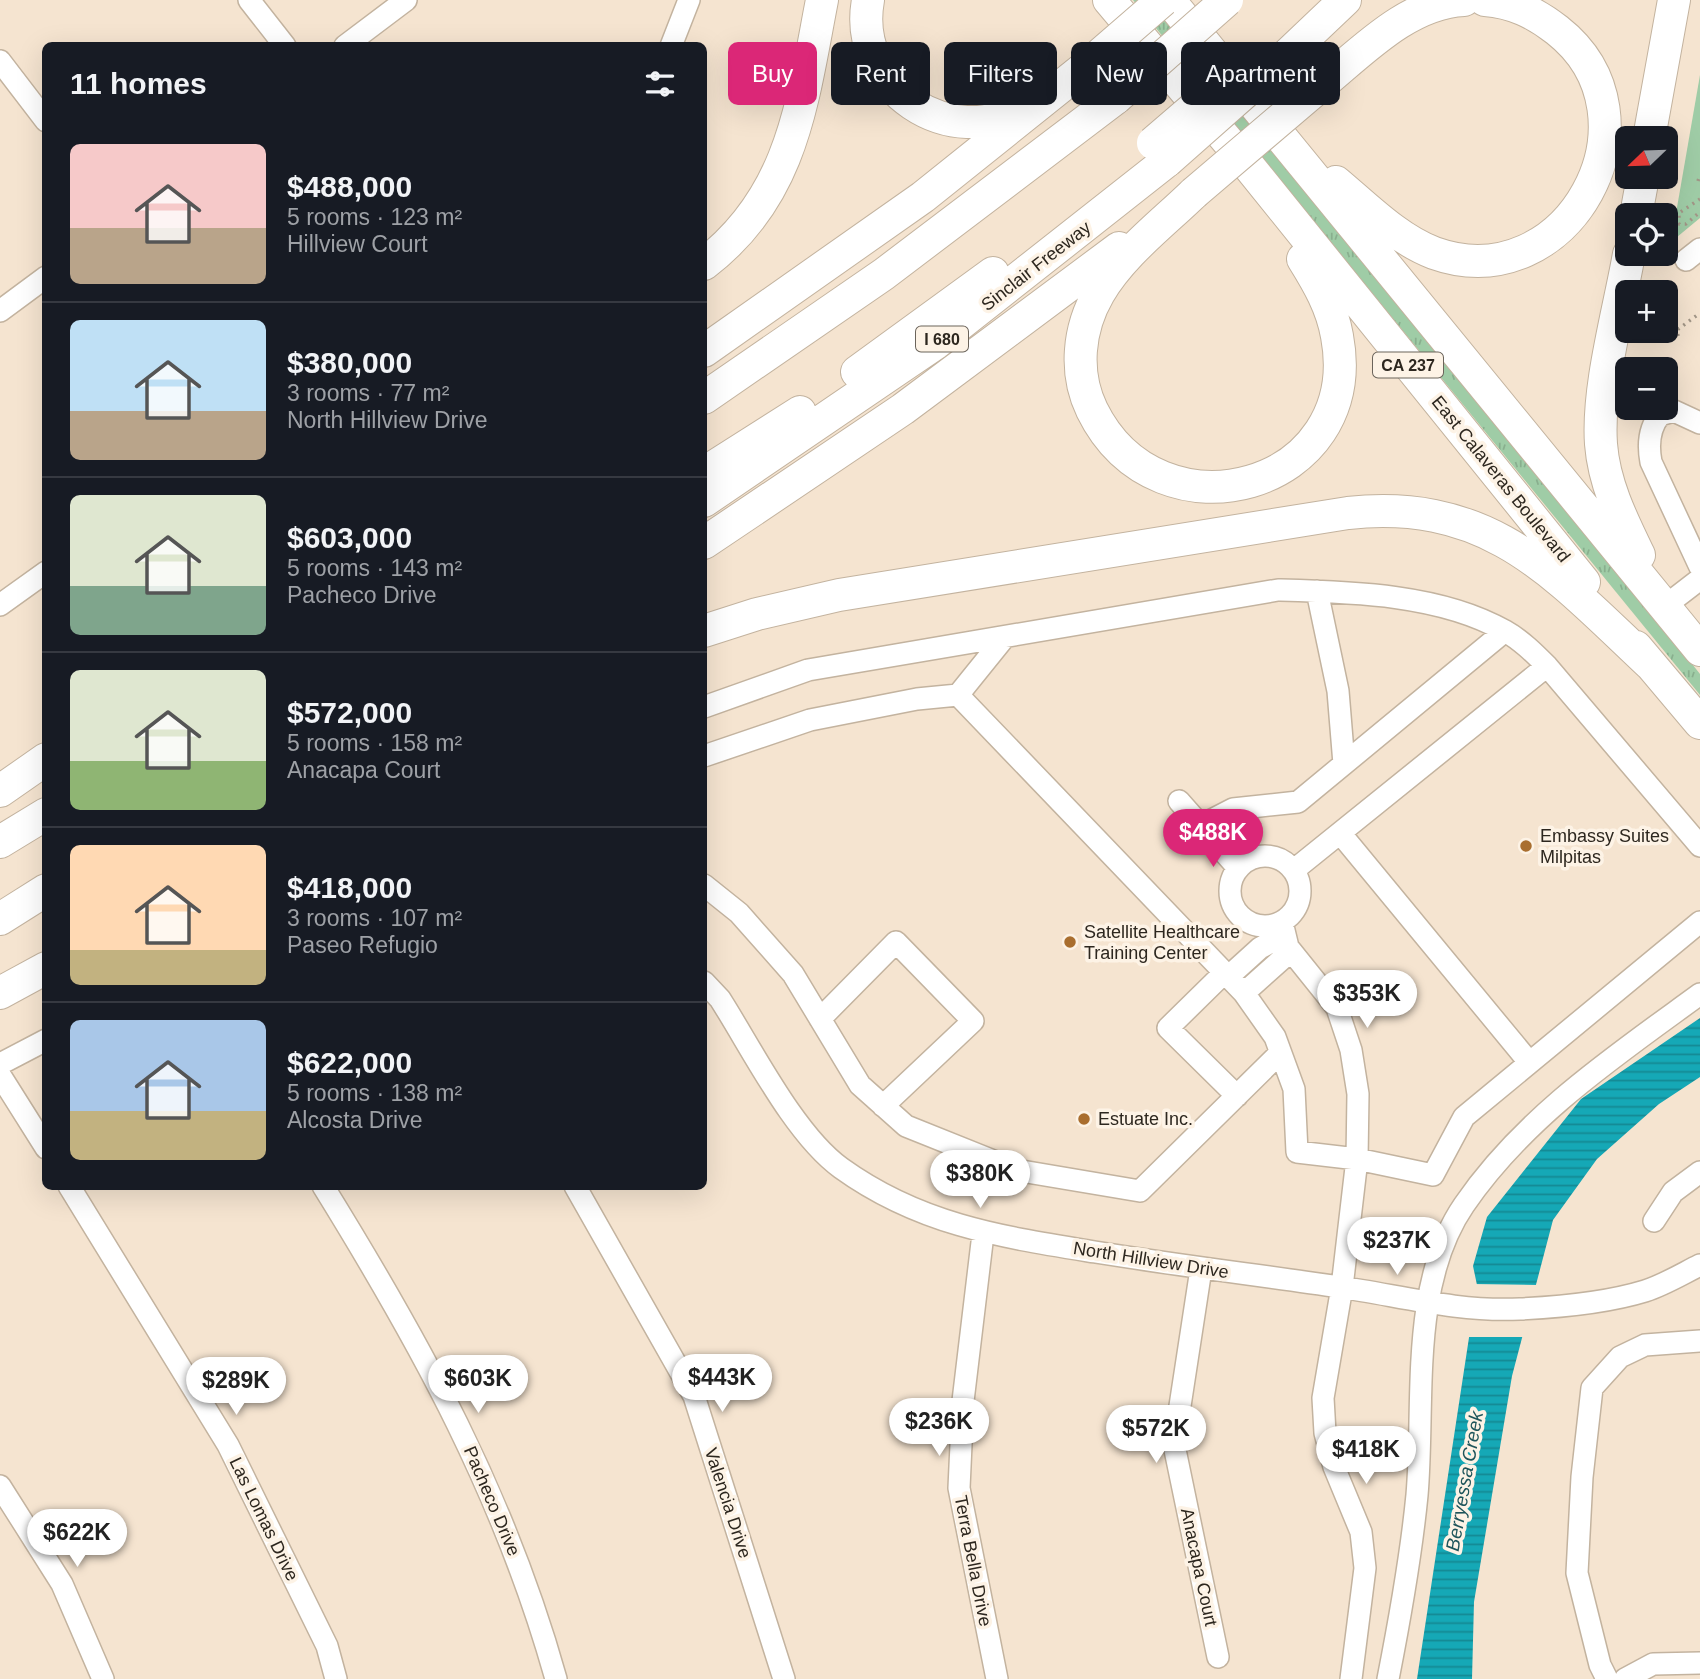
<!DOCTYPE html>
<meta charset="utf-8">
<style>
:root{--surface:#171b24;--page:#20242c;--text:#f1f3f6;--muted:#9ea1a6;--line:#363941;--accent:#db2777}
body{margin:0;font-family:Arial,sans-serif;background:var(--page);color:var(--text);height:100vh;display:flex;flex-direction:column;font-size:26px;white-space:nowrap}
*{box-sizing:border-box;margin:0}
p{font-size:23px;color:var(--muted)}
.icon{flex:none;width:38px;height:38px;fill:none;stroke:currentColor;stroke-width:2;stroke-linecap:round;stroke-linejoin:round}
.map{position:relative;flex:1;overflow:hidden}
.panel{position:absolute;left:42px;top:42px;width:665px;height:1148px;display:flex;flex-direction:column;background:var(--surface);border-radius:10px;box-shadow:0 7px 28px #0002}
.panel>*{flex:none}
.top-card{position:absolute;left:728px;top:42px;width:665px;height:63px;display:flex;gap:14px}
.needle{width:46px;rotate:247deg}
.fabs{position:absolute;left:1615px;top:126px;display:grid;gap:14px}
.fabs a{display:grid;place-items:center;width:63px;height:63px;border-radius:10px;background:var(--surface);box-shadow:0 7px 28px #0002;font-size:35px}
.price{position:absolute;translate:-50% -60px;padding:0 16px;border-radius:24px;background:#fff;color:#222;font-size:23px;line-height:46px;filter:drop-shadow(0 2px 4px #0008)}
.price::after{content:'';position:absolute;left:50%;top:42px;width:21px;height:16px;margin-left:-10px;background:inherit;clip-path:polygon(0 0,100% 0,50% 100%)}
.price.current{background:var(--accent);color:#fff}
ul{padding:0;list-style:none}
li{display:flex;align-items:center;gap:21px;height:175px;padding:0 28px}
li+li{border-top:2px solid var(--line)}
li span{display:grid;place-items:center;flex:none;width:196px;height:140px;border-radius:10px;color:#555}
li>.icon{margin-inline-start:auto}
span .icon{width:84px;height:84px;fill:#fffc;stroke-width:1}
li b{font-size:30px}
h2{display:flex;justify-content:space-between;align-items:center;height:84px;padding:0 28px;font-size:30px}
.tag{padding:0 24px;border-radius:10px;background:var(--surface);box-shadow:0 7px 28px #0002;font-size:24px;line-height:63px}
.tag.current{background:var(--accent);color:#fff}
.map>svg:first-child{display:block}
</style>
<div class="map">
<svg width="1700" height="1679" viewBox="0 0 1700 1679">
<defs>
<pattern id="grass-tufts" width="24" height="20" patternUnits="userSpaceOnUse" patternTransform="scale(1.75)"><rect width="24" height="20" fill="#9fcca6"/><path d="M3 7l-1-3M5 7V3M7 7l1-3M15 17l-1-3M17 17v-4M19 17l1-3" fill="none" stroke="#89af8e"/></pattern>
<pattern id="water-rules" width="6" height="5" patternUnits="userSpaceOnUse" patternTransform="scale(1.75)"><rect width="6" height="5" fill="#15a8b6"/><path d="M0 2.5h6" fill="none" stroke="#148993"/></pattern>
</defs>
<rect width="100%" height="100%" fill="#f5e4d0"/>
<!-- grass -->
<path fill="url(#grass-tufts)" d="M1133,0H1148L1681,650L1700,674V695Z"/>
<!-- green -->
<path fill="#9fcca6" d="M1700,75V218L1671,242Z"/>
<!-- water -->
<path fill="url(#water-rules)" d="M1700,1018V1077L1659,1104L1597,1159L1553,1220L1512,1376L1474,1602L1472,1679H1417L1477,1285L1473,1266L1487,1217L1581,1099Z"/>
<!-- pier -->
<path fill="#f5e4d0" d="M1473,1284L1538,1285L1527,1337H1466Z"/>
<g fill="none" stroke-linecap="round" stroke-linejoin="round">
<!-- minor casing -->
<g stroke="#c3b39f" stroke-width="24">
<path id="minor" d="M249,0L285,46
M345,46L406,0
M671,46L689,0
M0,61L46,121
M1686,260L1700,249
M0,311L46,277
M1700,423L1674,411L1660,415C1649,428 1648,446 1651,462L1700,567
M1317,591L1338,691L1344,764
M0,605L46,572
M1665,606L1700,579
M1004,638L958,695L1244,993L1275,1037L1294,1089L1297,1152L1357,1159L1433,1175L1464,1117L1700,922
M704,707L808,670L1278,590C1351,592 1440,594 1505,631C1521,640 1534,653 1547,666L1700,846
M704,756L810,720L917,699L958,695
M1179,801L1238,868
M1202,825L1233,809L1298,802L1505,631
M1340,833L1529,1062
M1230 891a35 35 0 1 1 70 0a35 35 0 1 1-70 0Z
M1294,870L1547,666
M704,885L739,913L793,974L860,1085L906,1126L1016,1170L1140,1191L1280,1053
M1282,922L1288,947L1337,1008L1351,1050L1358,1094L1357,1159L1342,1287L1323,1398L1325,1433L1334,1467L1361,1532L1365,1568L1351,1679
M1224,973L1168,1028L1237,1096
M1228,977L1260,948L1284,935
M704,982L720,999C752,1049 794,1134 841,1168C920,1225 1002,1237 1095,1252C1176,1265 1258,1275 1340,1287C1401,1296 1457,1312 1520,1309C1561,1307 1606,1303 1645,1291C1664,1285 1682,1274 1700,1265
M1244,993L1291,951
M820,1019L896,942L973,1021L883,1106
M0,1064L46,1040
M0,1075L46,1148
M69,1186L228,1445L327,1646L336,1679
M323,1186C422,1346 505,1497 556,1679
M575,1186L694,1396L784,1679
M1654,1221L1673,1192L1700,1172
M983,1234L963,1401L959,1488L997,1679
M1201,1269L1174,1445L1218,1657
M0,1486L62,1584L103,1679
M1388,1679C1400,1618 1411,1557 1417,1495C1425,1403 1409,1285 1464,1205C1524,1117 1615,1056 1700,994
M1607,1679L1600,1665L1577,1573L1582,1477L1592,1388L1620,1357L1645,1345L1700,1341
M1625,1679L1653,1664L1700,1663"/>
</g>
<!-- highway casing -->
<g stroke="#c3b39f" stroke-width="34">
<path id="highway" d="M868,0C852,87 950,155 1026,105
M1109,0L1247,164L1584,582
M1169,0L1700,650
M1287,55L1345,0
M1315,90C1359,55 1405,3 1464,0
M1649,138L1674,0
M1336,182C1366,207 1397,239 1434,253C1568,301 1668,117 1557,30C1535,13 1513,2 1485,0
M1194,193C1161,225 1122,254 1099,293C1078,329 1074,373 1092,410C1159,546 1366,489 1337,336C1332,307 1318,283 1303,259
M1636,215L1643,177
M1629,254C1619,311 1597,387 1601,444C1604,484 1622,520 1639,555
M704,264C793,196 802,103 822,0
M704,351L923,197L1089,64
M857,372L993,273
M704,398L884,274L1116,98
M704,473L800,412
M704,501L936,343L1167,161
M704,543L903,409L1119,248
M704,631L757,614L839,595L1348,513C1491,498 1554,574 1650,664
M1636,647L1700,723
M0,791L46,759
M0,842L46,814
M0,919L46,890
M0,993L46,968"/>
</g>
<!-- path -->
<path stroke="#a29687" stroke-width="3.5" stroke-dasharray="2 5" stroke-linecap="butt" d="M1698,181L1700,175
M1700,199L1679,213V224H1686L1700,212
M1678,336L1677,330L1700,313"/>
<!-- minor -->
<use href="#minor" stroke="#fff" stroke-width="21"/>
<!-- highway -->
<use href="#highway" stroke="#fff" stroke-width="32"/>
<!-- highway-bridge casing -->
<g stroke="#c3b39f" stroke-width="34" stroke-linecap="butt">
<path id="highway-bridge" d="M1089,64L1163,0
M1116,98L1227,0
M1153,143L1210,94
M1167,161L1287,55
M1194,193L1315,90"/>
</g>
<!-- highway-bridge -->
<use href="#highway-bridge" stroke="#fff" stroke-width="32"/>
</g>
<!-- markers -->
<g fill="#a96e2e" stroke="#fdf3e6" stroke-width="2.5">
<circle cx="1526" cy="846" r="7"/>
<circle cx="1070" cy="942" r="7"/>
<circle cx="1084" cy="1119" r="7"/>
</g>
<g text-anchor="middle" stroke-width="7" stroke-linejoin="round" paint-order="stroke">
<!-- shield labels -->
<g fill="#fdf3e6" stroke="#6b645b" stroke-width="2">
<rect x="916" y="326.5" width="52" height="25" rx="5"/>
<rect x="1373" y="352.5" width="70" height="25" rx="5"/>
</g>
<g font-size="16" font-weight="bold" fill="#2d271f">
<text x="942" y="345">I 680</text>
<text x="1408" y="371">CA 237</text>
</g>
<!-- street labels -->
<g font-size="18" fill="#2d271f" stroke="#fdf3e6">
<text transform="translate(1036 266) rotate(-38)" y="6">Sinclair Freeway</text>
<text transform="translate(1501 479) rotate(51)" y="6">East Calaveras Boulevard</text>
<text transform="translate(1151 1260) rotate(9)" y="6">North Hillview Drive</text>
<text transform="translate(492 1501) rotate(67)" y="6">Pacheco Drive</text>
<text transform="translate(728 1503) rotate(72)" y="6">Valencia Drive</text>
<text transform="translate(264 1519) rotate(64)" y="6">Las Lomas Drive</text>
<text transform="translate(973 1561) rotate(79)" y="6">Terra Bella Drive</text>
<text transform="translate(1199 1567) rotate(78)" y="6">Anacapa Court</text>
</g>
<!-- poi labels -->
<g font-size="18" fill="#2d271f" stroke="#fdf3e6" text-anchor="start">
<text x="1540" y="842">Embassy Suites<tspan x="1540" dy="21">Milpitas</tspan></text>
<text x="1084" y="938">Satellite Healthcare<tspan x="1084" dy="21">Training Center</tspan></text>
<text x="1098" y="1125">Estuate Inc.</text>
</g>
<!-- water labels -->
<g font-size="19" font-style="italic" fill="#1f555b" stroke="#fdf3e6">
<text transform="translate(1464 1481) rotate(-80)" y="7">Berryessa Creek</text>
</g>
</g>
</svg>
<div class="fabs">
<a><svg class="needle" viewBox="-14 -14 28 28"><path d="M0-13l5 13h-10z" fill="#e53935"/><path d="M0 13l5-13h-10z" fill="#9ea1a6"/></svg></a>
<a><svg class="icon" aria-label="locate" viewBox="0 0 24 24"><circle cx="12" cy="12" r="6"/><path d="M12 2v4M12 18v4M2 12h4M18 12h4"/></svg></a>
<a>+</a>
<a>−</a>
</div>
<b class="price current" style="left:1213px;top:869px">$488K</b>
<b class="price" style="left:1367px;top:1030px">$353K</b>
<b class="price" style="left:980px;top:1210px">$380K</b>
<b class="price" style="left:1397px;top:1277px">$237K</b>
<b class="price" style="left:722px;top:1414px">$443K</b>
<b class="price" style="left:478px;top:1415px">$603K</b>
<b class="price" style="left:236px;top:1417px">$289K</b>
<b class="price" style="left:939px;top:1458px">$236K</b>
<b class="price" style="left:1156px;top:1465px">$572K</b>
<b class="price" style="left:1366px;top:1486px">$418K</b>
<b class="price" style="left:77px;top:1569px">$622K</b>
<div class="top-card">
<a class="tag current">Buy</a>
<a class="tag">Rent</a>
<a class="tag">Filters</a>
<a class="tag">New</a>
<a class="tag">Apartment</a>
</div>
<section class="panel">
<h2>11 homes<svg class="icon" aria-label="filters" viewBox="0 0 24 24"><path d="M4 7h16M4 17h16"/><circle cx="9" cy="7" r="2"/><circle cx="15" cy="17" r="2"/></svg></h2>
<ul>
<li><span style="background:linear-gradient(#f6c9c9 60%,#b9a48a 0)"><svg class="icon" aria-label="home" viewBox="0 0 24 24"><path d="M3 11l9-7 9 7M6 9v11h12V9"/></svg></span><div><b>$488,000</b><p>5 rooms · 123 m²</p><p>Hillview Court</p></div></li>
<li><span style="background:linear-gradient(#bfe0f5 65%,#b9a48a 0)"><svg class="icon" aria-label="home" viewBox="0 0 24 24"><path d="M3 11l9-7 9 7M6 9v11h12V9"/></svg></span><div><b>$380,000</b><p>3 rooms · 77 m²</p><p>North Hillview Drive</p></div></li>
<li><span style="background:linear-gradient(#dfe7d0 65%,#7fa58c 0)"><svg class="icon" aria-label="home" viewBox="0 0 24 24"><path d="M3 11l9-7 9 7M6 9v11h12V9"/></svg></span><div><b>$603,000</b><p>5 rooms · 143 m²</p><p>Pacheco Drive</p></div></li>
<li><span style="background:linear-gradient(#dfe7d0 65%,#8fb573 0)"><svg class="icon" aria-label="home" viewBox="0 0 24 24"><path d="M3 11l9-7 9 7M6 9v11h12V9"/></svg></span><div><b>$572,000</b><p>5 rooms · 158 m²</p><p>Anacapa Court</p></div></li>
<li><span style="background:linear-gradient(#ffd9b3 75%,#c2b280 0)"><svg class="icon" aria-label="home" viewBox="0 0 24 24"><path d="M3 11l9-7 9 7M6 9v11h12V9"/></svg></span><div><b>$418,000</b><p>3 rooms · 107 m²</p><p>Paseo Refugio</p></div></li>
<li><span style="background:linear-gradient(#a9c7e8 65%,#c2b280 0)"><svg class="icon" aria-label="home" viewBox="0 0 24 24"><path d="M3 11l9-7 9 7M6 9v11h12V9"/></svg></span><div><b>$622,000</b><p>5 rooms · 138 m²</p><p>Alcosta Drive</p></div></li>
</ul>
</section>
</div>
